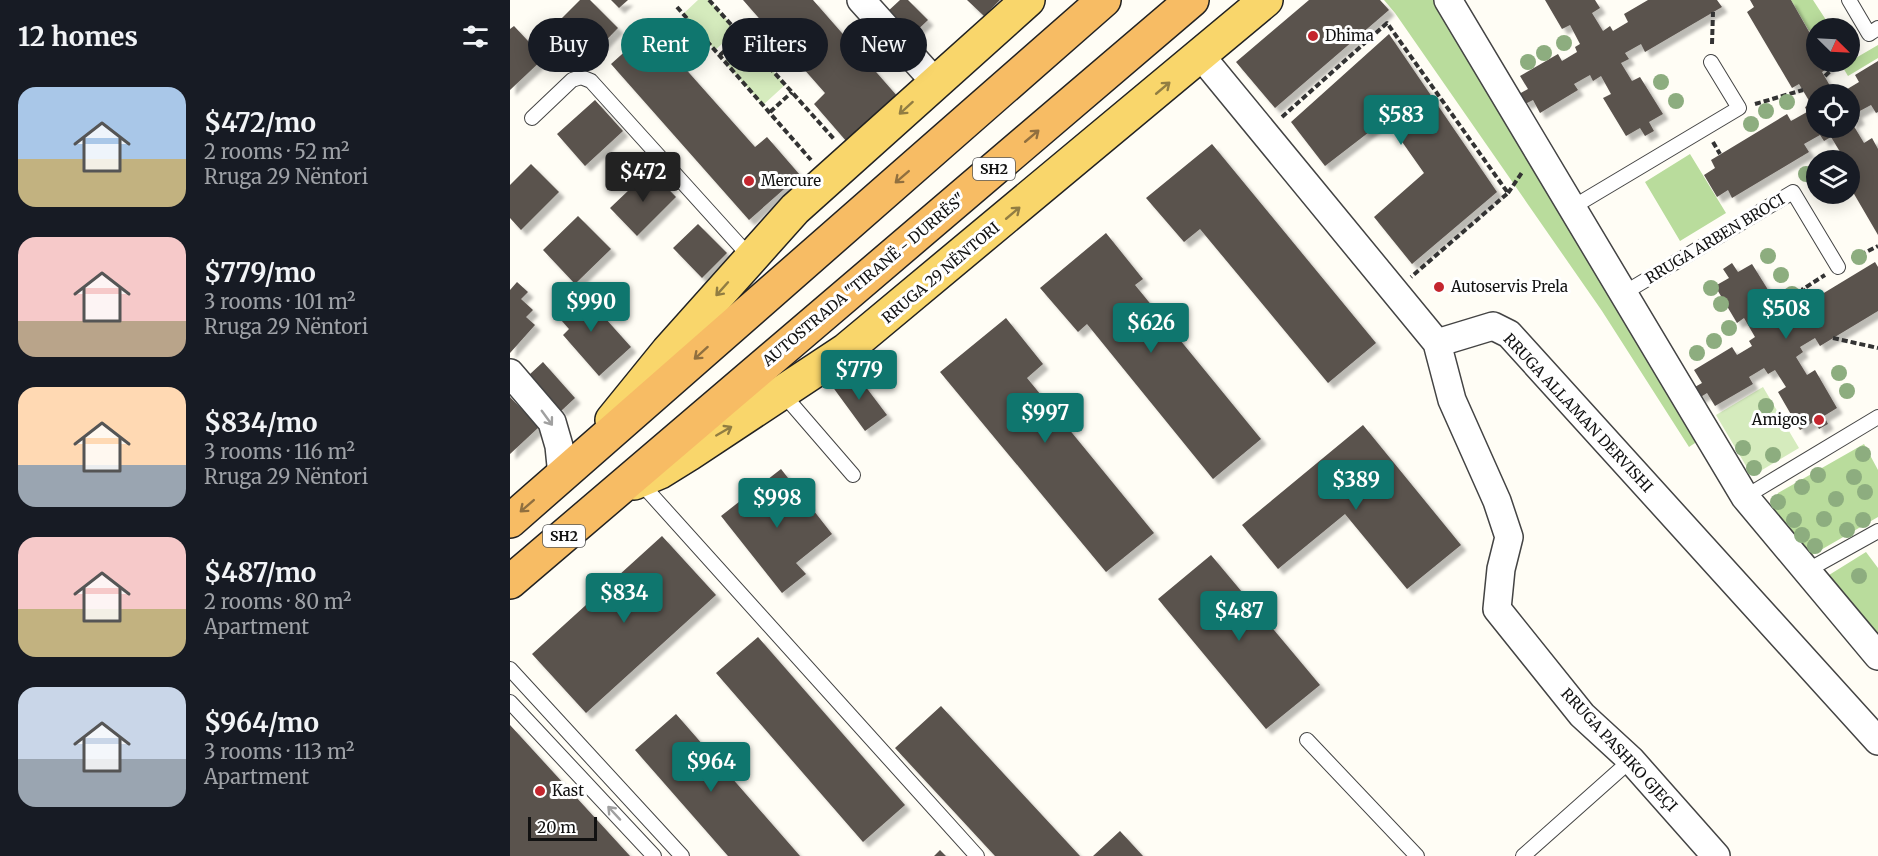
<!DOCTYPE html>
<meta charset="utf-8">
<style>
:root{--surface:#171b24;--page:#20242c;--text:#f1f3f6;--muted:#9ea1a6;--accent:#0f766e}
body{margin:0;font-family:Merriweather,serif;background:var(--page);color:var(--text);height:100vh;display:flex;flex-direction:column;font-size:22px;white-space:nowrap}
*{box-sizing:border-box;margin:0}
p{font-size:20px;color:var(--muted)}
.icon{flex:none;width:33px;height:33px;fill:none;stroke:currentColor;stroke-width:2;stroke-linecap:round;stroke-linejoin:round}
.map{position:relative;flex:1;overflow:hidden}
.drawer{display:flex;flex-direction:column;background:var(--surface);width:510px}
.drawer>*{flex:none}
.hud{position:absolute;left:18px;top:18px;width:570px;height:54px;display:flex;gap:12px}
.needle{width:39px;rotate:114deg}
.buttons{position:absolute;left:1296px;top:18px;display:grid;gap:12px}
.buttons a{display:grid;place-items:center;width:54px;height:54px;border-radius:50%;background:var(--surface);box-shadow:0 3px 15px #0003;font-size:30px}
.scale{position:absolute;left:18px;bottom:15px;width:69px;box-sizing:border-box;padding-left:6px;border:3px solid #111;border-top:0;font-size:16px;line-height:21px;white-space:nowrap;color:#111;-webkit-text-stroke:4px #fff;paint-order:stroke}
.price{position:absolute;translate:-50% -51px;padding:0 14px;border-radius:6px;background:var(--accent);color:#fff;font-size:20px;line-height:39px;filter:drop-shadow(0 2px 3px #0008)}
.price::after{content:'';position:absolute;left:50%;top:36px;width:18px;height:14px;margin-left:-9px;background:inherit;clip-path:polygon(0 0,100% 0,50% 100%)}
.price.selected{background:#222;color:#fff}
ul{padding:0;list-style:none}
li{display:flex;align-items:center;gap:18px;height:150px;padding:0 18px}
li span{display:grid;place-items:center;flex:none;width:168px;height:120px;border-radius:18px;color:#555}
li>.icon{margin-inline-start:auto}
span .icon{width:72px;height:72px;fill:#fffc;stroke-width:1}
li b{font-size:26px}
h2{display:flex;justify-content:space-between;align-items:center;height:72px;padding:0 18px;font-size:26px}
.chip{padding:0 21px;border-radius:27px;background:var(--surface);box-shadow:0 3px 15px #0003;font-size:21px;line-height:54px}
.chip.selected{background:var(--accent);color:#fff}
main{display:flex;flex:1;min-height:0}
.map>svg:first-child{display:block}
</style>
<main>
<section class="drawer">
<h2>12 homes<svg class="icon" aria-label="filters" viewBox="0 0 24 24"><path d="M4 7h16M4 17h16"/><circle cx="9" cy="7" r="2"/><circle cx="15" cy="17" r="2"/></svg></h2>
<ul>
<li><span style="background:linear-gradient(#a9c7e8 60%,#c2b280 0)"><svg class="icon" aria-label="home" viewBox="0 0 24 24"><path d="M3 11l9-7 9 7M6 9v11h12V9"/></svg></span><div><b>$472/mo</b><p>2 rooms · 52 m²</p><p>Rruga 29 Nëntori</p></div></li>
<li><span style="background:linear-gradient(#f6c9c9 70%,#b9a48a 0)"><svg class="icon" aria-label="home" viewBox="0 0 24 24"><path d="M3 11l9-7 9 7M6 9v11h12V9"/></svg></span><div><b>$779/mo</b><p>3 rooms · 101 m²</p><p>Rruga 29 Nëntori</p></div></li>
<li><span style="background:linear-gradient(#ffd9b3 65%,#9aa5b1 0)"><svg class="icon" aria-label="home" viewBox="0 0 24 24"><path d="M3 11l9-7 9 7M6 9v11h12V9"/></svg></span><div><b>$834/mo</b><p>3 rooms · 116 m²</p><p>Rruga 29 Nëntori</p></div></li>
<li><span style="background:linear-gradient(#f6c9c9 60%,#c2b280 0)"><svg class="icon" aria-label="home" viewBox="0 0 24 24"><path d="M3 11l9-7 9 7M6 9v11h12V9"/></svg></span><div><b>$487/mo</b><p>2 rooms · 80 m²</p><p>Apartment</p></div></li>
<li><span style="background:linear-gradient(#c9d6e8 60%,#9aa5b1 0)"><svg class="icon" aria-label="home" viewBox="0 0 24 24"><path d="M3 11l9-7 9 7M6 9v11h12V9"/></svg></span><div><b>$964/mo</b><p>3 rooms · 113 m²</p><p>Apartment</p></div></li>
</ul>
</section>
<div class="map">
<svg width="1368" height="856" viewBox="0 0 1368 856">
<defs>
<filter id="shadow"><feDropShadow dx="5.5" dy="5.5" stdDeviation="1.5" flood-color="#0004"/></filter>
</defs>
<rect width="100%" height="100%" fill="#fffdf5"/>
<!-- green -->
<path fill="#d5ebbd" d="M188,0H199L227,31L205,50L173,14Z
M237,41L275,85L253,105L214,61Z
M1253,387L1289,448L1242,476L1206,415Z"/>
<!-- forest -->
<path fill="#b9dc9c" d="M874,0H924L1016,147L1191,439L1179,447L1092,311L885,13Z
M1281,0H1303L1316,20L1299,31Z
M1368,45V58L1338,76L1332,66Z
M1180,154L1216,213L1170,241L1135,182Z
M1354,444L1368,470V517L1302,555L1261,507L1268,493Z
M1356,552L1368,568V636L1319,575Z"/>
<!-- building -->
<path fill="#5a524d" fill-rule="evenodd" filter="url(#shadow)" d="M70,0H80L108,28L77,60L44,26Z
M101,0H118L109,8Z
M233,0H303L388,97L337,142L304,104L315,93Z
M390,0H398L418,20L399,38L376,13Z
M457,0H490L474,16Z
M799,0H870L879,10L765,108L726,62Z
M1035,0H1085L1090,8L1082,13L1093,31L1100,26L1103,31L1118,22L1114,14L1138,0H1207L1212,7L1135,52L1131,44L1115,53L1119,59L1111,63L1122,81L1130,77L1153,114L1139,122L1144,131L1135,136L1130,128L1116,136L1093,98L1101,94L1091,76L1083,81L1080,75L1064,84L1068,90L1030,113L1023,100L1015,104L1009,94L1018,89L1010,76L1048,54L1052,61L1067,52L1065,47L1070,44L1060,25L1052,29Z
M1240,0H1281L1306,44V62H1317L1320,67L1312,72L1323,91L1331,86L1334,91L1349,82L1345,75L1368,61V112L1366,113L1361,105L1346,113L1349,119L1342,123L1354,143L1362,138L1368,149V235L1340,187V160H1322L1332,155L1321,137L1314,141L1310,135L1294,144L1299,152L1222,198L1218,190L1207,197L1194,175L1205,168L1201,160L1277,114L1281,121L1297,112L1295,107L1301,104L1289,84L1282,88L1237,12L1244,7ZM1306,94H1340V128H1306Z
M4,26L34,58L0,90V29Z
M140,29L245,147L257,137L290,175L239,220L101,64Z
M879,34L987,192L902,264L864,217L914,173L876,119L815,166L781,122Z
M85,100L113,131L75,166L47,134Z
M702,144L866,343L818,383L690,229L674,242L636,198Z
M21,164L49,192L11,230L0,218V185Z
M140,170L166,197L127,236L100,208Z
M68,216L101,249L65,284L33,250Z
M188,224L217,253L192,278L163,248Z
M596,233L633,279L625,285L751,439L703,479L577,324L568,332L530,288Z
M1365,262L1368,267V311L1310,346L1305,338L1290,347L1293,352L1286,357L1297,375L1305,370L1327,408L1314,416L1318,424L1309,429L1305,421L1290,430L1268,392L1276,387L1265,370L1258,374L1254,368L1239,377L1243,384L1205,406L1197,393L1189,398L1183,388L1192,383L1184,370L1222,347L1227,355L1242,346L1239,341L1245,337L1234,318L1227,323L1205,286L1219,278L1213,269L1222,263L1228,272L1242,264L1265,301L1257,306L1267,324L1275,320L1278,324L1293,315L1289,308Z
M7,282L18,292L11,299L23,310L16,317L25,325L0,353V290Z
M69,289L121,347L89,376L53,335L59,329L44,312Z
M496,318L533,364L517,378L644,533L596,572L430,372Z
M33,362L65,398L51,411L19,375Z
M343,370L377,415L355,431L322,386Z
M0,397L29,427L0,454Z
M853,425L951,545L897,589L835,514L768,569L732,525Z
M271,469L322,534L286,563L296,574L272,593L211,516Z
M152,536L206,595L76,713L22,654Z
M701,555L810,685L756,729L648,599Z
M248,637L395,805L353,842L206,673Z
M431,706L570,856H485L385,748Z
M166,714L290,856H218L125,750Z
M0,725L120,856H0Z
M610,831L633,856H583Z
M430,850L436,856H424Z"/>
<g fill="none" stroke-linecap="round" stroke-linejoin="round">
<!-- service casing -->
<g stroke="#444" stroke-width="16">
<path id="service" d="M1339,0L1359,34L1368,28
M22,118L62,80L71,77L81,81L241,258
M1063,207L1229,108L1201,62
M1114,293L1283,192L1328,267
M273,394L343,475
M129,481L467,856
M1235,497L1368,417
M1298,570L1368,531
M0,669L172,856
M0,702L144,856
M797,740L907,856
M1013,856L1121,760"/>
</g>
<!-- minor casing -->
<g stroke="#444" stroke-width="30">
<path id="minor" d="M351,0L425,82
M938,0L1235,497L1368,656
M691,56L927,343L942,400L987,501L999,537L991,569L987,609L1072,715L1121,760L1206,856
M927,343L983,326L999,334L1368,741
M0,373L42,422L49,446L52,476"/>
</g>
<!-- primary casing -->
<g stroke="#222" stroke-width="36">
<path id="primary" d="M102,420L158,351L285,209L518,0
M124,483L150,472L179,454L336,350L756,0"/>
</g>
<!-- trunk casing -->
<g stroke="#222" stroke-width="36">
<path id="trunk" d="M0,521L594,0
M0,582L682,0"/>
</g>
<!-- path -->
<path stroke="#333" stroke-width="4" stroke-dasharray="6 3" stroke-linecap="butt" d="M199,0L324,139
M167,7L301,160
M1202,44L1203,12
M1340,52L1348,45
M210,55L232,36
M1315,76L1330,62
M1245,104L1293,90
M260,112L282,92
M772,117L877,23L998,193L901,277
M1203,142L1210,154
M998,193L1013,171
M1342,259L1368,246
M1301,301L1293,289L1315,275
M1323,338L1368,348"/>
<!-- service -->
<use href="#service" stroke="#fff" stroke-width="14"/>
<!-- minor -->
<use href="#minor" stroke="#fff" stroke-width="27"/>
<!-- primary -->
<use href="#primary" stroke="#f9d66b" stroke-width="33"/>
<!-- trunk -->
<use href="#trunk" stroke="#f7bc64" stroke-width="33"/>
</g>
<!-- trees -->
<g fill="#8dad7f">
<circle cx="1054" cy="43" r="8"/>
<circle cx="1034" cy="53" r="8"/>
<circle cx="1018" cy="62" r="8"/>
<circle cx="1151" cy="82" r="8"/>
<circle cx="1166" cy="101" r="8"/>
<circle cx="1277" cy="102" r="8"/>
<circle cx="1256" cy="111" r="8"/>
<circle cx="1241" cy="124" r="8"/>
<circle cx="1296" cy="174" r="8"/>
<circle cx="1258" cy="256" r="8"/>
<circle cx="1349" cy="257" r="8"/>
<circle cx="1271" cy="275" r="8"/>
<circle cx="1201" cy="288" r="8"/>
<circle cx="1282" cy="294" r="8"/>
<circle cx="1211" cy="304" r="8"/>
<circle cx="1219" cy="328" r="8"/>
<circle cx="1204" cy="341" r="8"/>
<circle cx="1187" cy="353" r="8"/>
<circle cx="1329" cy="373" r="8"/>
<circle cx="1337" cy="391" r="8"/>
<circle cx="1256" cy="406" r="8"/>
<circle cx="1233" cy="448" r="8"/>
<circle cx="1353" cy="454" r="8"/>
<circle cx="1263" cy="455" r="8"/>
<circle cx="1244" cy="468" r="8"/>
<circle cx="1308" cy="475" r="8"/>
<circle cx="1344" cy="477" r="8"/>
<circle cx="1292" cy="487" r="8"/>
<circle cx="1355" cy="492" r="8"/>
<circle cx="1326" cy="499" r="8"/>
<circle cx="1268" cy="502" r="8"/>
<circle cx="1314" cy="519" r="8"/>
<circle cx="1284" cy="520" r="8"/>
<circle cx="1353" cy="520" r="8"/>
<circle cx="1337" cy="530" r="8"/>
<circle cx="1292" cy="535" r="8"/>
<circle cx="1305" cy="546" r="8"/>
<circle cx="1349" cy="576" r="8"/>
</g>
<!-- one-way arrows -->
<defs><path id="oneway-shaft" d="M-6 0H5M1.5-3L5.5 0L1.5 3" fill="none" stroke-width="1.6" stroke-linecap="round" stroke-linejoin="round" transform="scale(1.5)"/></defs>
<g stroke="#917d42">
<use href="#oneway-shaft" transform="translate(653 88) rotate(-40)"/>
<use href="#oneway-shaft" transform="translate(396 108) rotate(138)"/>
<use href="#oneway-shaft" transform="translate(503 213) rotate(-40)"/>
<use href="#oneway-shaft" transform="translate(212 289) rotate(132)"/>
<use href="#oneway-shaft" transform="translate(214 431) rotate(-30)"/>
</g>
<g stroke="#906f3f">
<use href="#oneway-shaft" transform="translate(522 136) rotate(-40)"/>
<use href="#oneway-shaft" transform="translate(392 177) rotate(139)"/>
<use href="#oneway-shaft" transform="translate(191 353) rotate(138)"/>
<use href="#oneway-shaft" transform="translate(17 506) rotate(139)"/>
</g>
<g stroke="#a0a0a0">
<use href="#oneway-shaft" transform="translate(37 418) rotate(54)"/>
<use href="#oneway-shaft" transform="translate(104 813) rotate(-133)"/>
</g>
<!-- markers -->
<g fill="#c4262e" stroke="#fff" stroke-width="2">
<circle cx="803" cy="36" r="6"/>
<circle cx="239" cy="181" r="6"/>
<circle cx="929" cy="287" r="6"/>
<circle cx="1309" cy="420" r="6"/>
<circle cx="30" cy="791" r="6"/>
</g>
<g text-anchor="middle" stroke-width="6" stroke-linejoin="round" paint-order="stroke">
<!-- shield labels -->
<g fill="#fff" stroke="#585858" stroke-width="1.5">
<rect x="463" y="158" width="42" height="22" rx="4.5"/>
<rect x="33" y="525" width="42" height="22" rx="4.5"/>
</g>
<g font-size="14" font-weight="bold" fill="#111">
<text x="484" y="174">SH2</text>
<text x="54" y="541">SH2</text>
</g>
<!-- poi labels -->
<g font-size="15" fill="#111" stroke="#fff" text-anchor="start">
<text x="815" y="41">Dhima</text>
<text x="251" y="186">Mercure</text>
<text x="941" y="292">Autoservis Prela</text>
<text x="1297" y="425" text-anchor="end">Amigos</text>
<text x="42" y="796">Kast</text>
</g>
<!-- street labels -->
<g font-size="15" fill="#111" stroke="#fff">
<text transform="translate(1205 239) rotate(-31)" y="5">RRUGA ARBEN BROCI</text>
<text transform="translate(431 273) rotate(-40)" y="5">RRUGA 29 NËNTORI</text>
<text transform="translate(354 280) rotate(-40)" y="5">AUTOSTRADA "TIRANË - DURRËS"</text>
<text transform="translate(1068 413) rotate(47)" y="5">RRUGA ALLAMAN DERVISHI</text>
<text transform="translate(1109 750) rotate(47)" y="5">RRUGA PASHKO GJEÇI</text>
</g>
</g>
</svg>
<div class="buttons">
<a><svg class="needle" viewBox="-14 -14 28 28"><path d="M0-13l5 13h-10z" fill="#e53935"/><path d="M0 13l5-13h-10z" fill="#9ea1a6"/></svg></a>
<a><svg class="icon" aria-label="locate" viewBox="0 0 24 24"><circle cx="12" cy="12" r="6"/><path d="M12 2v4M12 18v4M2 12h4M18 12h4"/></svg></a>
<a><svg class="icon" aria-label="layers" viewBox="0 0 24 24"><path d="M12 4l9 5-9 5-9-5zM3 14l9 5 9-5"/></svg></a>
</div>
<div class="scale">20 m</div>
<b class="price" style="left:891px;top:146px">$583</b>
<b class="price selected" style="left:133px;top:203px">$472</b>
<b class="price" style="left:81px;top:333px">$990</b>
<b class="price" style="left:1276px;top:340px">$508</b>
<b class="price" style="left:641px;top:354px">$626</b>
<b class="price" style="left:349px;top:401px">$779</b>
<b class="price" style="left:535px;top:444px">$997</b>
<b class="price" style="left:846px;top:511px">$389</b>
<b class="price" style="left:267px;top:529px">$998</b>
<b class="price" style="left:114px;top:624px">$834</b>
<b class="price" style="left:729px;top:642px">$487</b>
<b class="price" style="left:201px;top:793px">$964</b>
<div class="hud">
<a class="chip">Buy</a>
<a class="chip selected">Rent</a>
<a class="chip">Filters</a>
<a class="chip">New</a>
</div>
</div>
</main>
